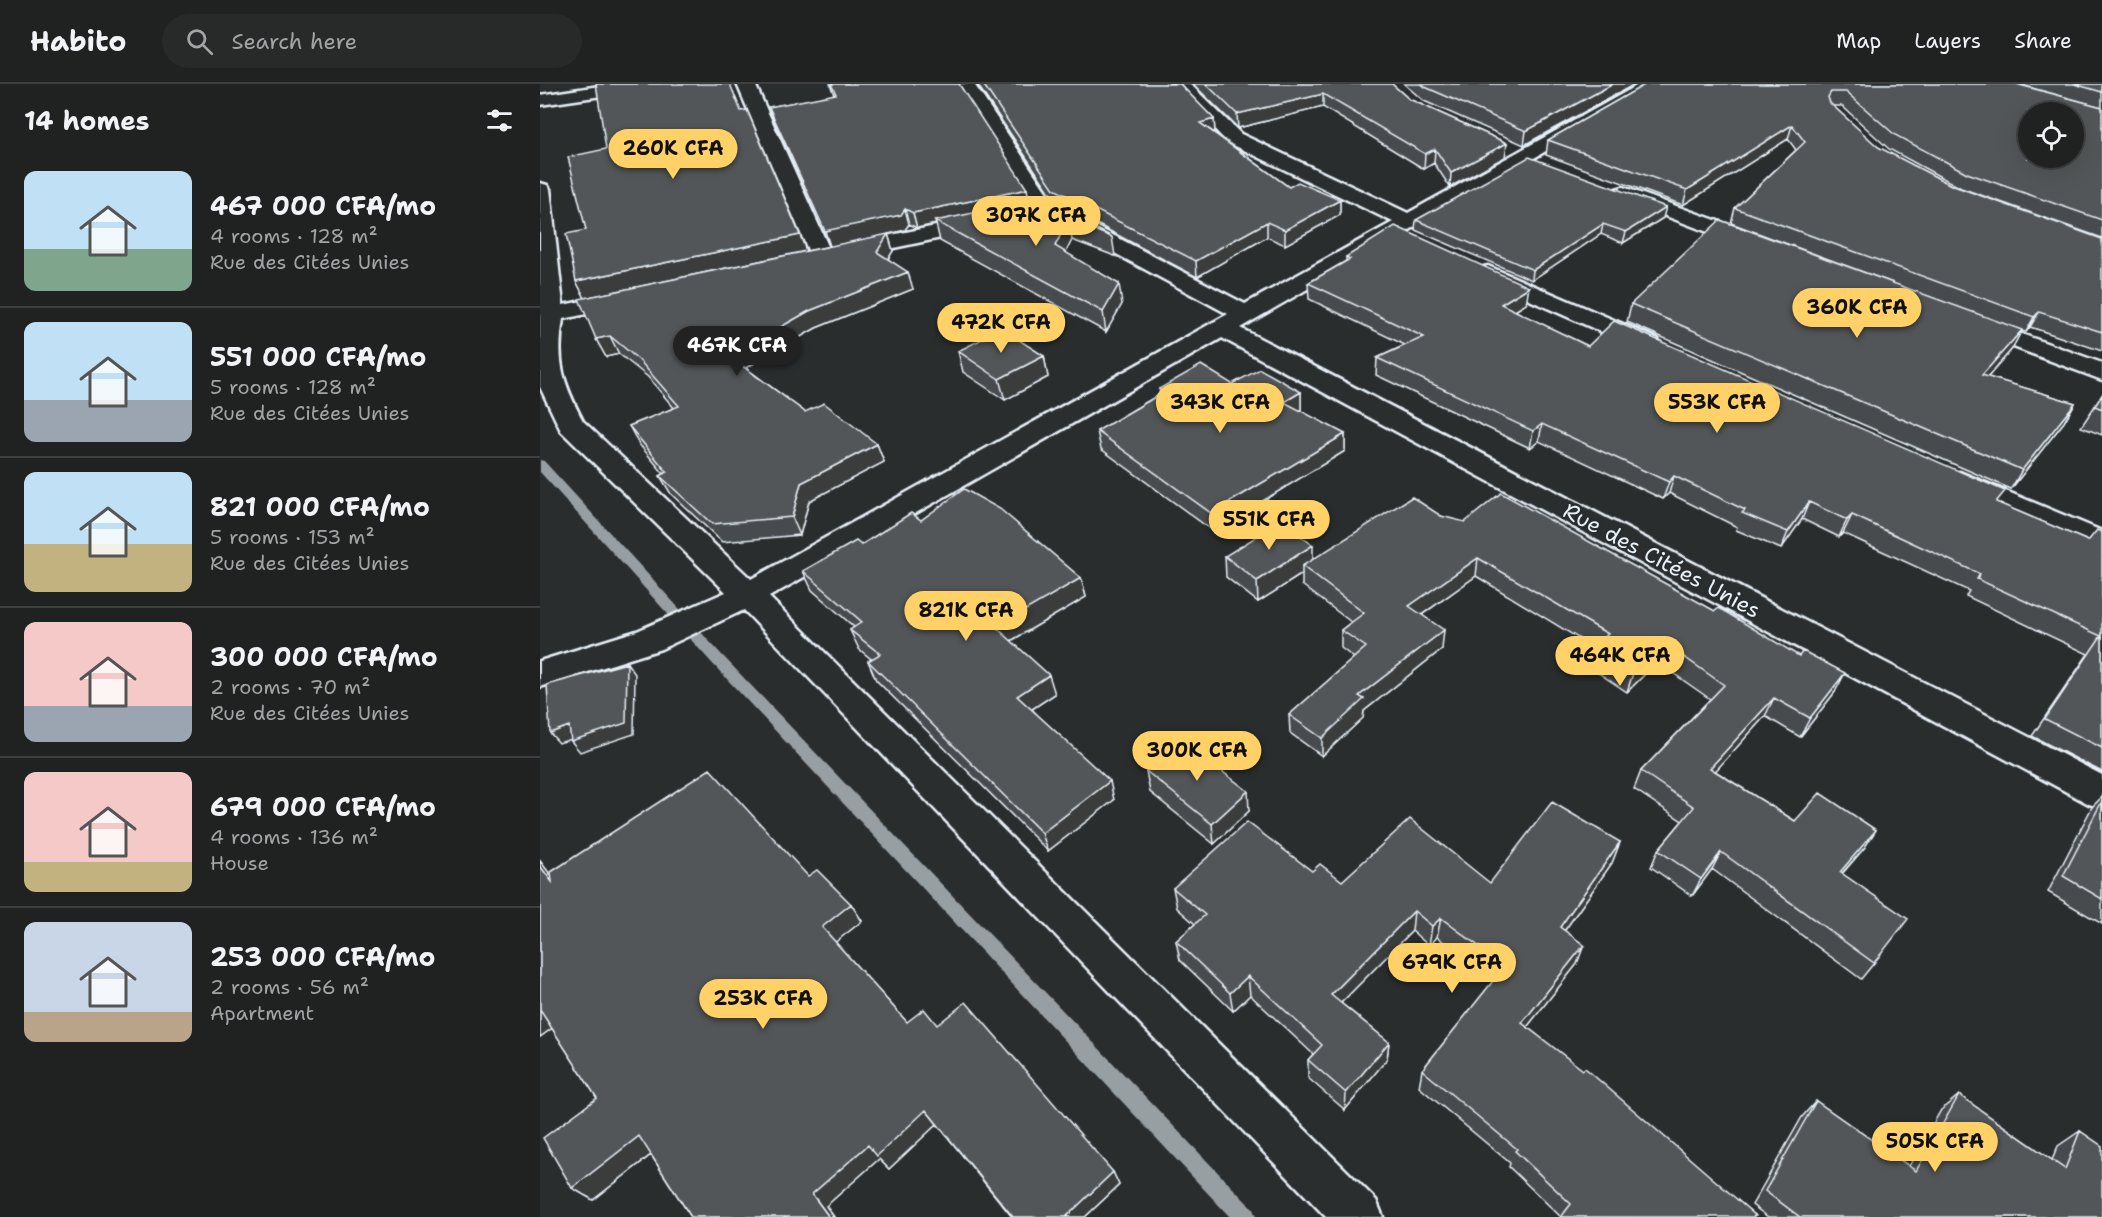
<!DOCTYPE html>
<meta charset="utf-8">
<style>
:root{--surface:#202222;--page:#282a2a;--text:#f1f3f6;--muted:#a2a4a5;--line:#3d3f40;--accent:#ffd166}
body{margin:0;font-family:"Shantell Sans",sans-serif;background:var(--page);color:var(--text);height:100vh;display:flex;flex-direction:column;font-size:22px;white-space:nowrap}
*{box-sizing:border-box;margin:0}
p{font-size:20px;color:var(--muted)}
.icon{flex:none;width:33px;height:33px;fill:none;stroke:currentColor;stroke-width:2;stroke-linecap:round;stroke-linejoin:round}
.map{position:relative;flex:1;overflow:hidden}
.drawer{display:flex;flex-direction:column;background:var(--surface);width:540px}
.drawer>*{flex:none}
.buttons{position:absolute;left:1478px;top:18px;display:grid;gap:12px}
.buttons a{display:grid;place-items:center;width:66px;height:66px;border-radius:50%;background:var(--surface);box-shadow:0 6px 24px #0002,0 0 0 2px var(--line);font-size:30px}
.price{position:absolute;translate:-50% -51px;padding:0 14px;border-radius:21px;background:var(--accent);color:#111;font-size:20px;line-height:39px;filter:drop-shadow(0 2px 3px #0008)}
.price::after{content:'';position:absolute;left:50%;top:36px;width:18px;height:14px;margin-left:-9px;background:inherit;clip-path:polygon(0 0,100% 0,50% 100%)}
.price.current{background:#222;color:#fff}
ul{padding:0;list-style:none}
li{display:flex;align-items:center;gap:18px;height:150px;padding:0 24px}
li+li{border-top:2px solid var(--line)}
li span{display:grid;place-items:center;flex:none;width:168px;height:120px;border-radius:12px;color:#555}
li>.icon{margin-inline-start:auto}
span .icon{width:72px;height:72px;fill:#fffc;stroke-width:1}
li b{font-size:26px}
h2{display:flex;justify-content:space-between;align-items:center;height:72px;padding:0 24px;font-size:26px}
header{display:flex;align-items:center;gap:36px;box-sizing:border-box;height:84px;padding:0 30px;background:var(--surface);border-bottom:2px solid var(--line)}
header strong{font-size:28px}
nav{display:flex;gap:33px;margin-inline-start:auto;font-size:21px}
.search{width:420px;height:54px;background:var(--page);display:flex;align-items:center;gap:15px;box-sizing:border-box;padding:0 21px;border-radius:33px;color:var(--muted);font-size:22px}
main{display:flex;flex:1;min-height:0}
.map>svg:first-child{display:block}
</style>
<header>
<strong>Habito</strong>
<div class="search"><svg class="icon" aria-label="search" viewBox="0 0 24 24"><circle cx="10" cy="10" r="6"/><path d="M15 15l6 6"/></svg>Search here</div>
<nav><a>Map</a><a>Layers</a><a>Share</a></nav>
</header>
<main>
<section class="drawer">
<h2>14 homes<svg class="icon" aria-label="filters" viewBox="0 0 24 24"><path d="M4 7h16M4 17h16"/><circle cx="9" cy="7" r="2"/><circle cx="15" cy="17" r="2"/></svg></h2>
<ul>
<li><span style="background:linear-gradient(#bfe0f5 65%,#7fa58c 0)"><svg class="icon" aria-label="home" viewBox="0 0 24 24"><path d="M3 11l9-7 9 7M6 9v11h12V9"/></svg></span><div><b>467 000 CFA/mo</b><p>4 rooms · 128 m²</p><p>Rue des Citées Unies</p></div></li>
<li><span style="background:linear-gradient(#bfe0f5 65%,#9aa5b1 0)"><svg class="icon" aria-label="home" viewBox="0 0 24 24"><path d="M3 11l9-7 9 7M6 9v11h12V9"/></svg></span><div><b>551 000 CFA/mo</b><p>5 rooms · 128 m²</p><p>Rue des Citées Unies</p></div></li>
<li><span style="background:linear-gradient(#bfe0f5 60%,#c2b280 0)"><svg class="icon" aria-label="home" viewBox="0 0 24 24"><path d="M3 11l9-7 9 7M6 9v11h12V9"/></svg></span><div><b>821 000 CFA/mo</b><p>5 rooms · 153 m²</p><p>Rue des Citées Unies</p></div></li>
<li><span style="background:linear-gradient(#f6c9c9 70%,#9aa5b1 0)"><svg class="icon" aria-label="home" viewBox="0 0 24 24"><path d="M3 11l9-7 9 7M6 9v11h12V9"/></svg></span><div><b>300 000 CFA/mo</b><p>2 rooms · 70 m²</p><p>Rue des Citées Unies</p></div></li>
<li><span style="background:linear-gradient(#f6c9c9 75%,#c2b280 0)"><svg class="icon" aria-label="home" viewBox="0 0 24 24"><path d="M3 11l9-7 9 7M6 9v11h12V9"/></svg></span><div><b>679 000 CFA/mo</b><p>4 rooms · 136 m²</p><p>House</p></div></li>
<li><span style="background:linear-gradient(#c9d6e8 75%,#b9a48a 0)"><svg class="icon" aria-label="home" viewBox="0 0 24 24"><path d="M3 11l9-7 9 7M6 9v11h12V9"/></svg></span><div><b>253 000 CFA/mo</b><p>2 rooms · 56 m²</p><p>Apartment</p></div></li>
</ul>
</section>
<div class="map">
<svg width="1562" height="1133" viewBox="0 0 1562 1133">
<rect width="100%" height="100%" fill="#2a2d2e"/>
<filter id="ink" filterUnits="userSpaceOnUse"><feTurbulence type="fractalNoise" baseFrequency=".0167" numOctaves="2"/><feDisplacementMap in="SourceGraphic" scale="12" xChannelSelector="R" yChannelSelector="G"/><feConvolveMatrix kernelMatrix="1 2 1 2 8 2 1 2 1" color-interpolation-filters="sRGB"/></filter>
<g filter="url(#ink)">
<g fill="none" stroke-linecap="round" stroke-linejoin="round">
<!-- stream -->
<path fill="#989fa3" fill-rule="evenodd" d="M0,376L4,377L181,570L713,1125L716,1133H690L171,578L0,388Z"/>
<!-- minor casing -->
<g stroke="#e8f1f8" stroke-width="5">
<path id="minor" d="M73,0H119L110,5L0,21V11Z
M197,0H215L293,173L290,178H274L271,173Z
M416,0H434L515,121L705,220L853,138L687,58L631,0H650L701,50L868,129L1100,0H1122L700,244L1562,691V724L1549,720L682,254L229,513L836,1116L843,1133H786L204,526L121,565L0,603V577L97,547L186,508L21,347L0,303V99L7,101L10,105L23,221L86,208L94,210L98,215L94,220L23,235C16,279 23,298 43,337L211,495L688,230L500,129Z
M1083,103L1223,153L1226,158L1223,163H1207L1076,113L1073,109L1076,105Z
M441,133L449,134L452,139L449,144L306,174L298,172L295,167L298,162L306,160Z
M948,182L1118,255L1121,260L1118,265L1109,267L1100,265L940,194L937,189L940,184Z
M1434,233L1562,279V296L1425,245L1422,240L1425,235Z
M1420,388L1562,447V469L1410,403L1406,397L1410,391Z"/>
</g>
<!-- minor -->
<use href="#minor" fill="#2a2d2e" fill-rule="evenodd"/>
</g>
<!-- wall -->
<path fill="#474b4d" stroke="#e8f1f8" stroke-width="1.5" d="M290,0H419L490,117L572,153L575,172L532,156L525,168L582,220L566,248L400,157L396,140L377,144L369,140L365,146L348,150L353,167L348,175L373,205L276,244L206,284L265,328L337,360L344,378L269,417L260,451L182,458L131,410L120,392L124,390L99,360L89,342L134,324L108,293L79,270L66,273L56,255L45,214L36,197L46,146L201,27L260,151L266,167L290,162L234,37L229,23L294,11Z
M437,0H640L674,35L675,49L749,103L800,116V131L745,161L727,153L657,193L517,119Z
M653,0H852L869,15L967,59L965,73L910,103L894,79L884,85L783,23L698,44Z
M864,0H1095L984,61L884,17Z
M1106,0H1476L1562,23V154L1421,104L1349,65L1302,22H1293L1338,63L1411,101L1562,155V267L1490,243L1486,248L1481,247L1472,265L1448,293L1535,319L1524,338L1471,405L1087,238L1091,220L1353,199L1191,139L1195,124L1256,66L1248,55L1143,121L1006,71L1008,56Z
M1478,0H1562V23Z
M1123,134L1083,159L1061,150L992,196L875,146L876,136Z
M806,173L986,220L975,227L1048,262L1458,419L1548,457L1562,448V688L1492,652L1548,570L1426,512L1429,507L1303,449L1299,453L1262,435L1241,465L1196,446L1197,443L1129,409L1123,415L999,357L990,364L836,291L837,274L865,261L769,215L768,199L806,177Z
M418,267L504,272L508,293L465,316L423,288Z
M692,300L761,308V326L760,327L805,350V367L673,447L561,365L557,347L620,310L619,305Z
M1562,311V351L1541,343Z
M901,432L1295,608L1260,653L1225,632L1175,687L1255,737L1325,763L1302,790L1334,879L1321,895L1172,785L1152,812L1111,783L1118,766L1142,737L1094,705L1101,687L1170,615L1117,578L1087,608L1048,582L1053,563L936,492L882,531L902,565L824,627L823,634L782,672L750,649L749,631L814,574L801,564V546L811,538L762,501V490L718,518L686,493L685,472L773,475Z
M381,436L541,494L546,513L471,557L515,610L492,625L574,716L508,767L336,596L328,577L331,575L319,565L310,546L314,543L272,506L263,487L321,461Z
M606,687L709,727L674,760L610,708Z
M1562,713V840L1508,808L1552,723Z
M1080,758L1072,779L1025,846L1037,880L987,943L1215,1131L1021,1133L969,1083L970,1079L879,1003L882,986L954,896L897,853L889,862L872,847L801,919L849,958L847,975L805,1026L768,994V976L773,970L710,911L693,927L640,876L636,857L655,840L637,824L633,804L772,787L802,797L950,799Z
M0,777L11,792H268L311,820L322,837L295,858L367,938L397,941L573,1088L579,1101L545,1133H472L397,1040L349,1085L339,1075L286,1122L294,1133H151L111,1071L53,1116L32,1104L57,1014L12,944L0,953Z
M1419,1011L1512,1076L1518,1062L1540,1047L1562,1133H1228L1212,1121L1262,1033L1276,1017L1369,1082L1401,1026Z"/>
<!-- shaded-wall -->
<path fill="#3a3d3e" stroke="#e8f1f8" stroke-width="1.5" d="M1073,0H1095L984,61L986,47Z
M783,10V23L698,44L697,30Z
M674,35L675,49L660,39Z
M1252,41L1248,55L1143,121L1147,106Z
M967,59L965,73L910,103L911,89Z
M895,65L894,79L884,85L885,70Z
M487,105L490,119L395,137L396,140L377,144L373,129Z
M800,116V131L745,161V146Z
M1126,123L1123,134L1083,159L1086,148Z
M365,125L369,140L365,146L348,150L353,167L342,185L290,162L285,147Z
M528,136L532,156L519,182L515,162Z
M727,138V153L657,193L656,177Z
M1063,140L1061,150L992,196L993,186Z
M260,151L266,167L45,214L36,197Z
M368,188L373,205L276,244L197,289L189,272L269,227Z
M579,200L582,220L566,248L563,228Z
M989,203L986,220L959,237L961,220Z
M1499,228L1490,243L1486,248L1494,233Z
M1482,246L1472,265L1433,310L1442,291Z
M70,252L79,270L66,273L56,255Z
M504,272L508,293L465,316L459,295Z
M761,308V326L745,336L744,318Z
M1535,319L1524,338L1471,405L1482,386Z
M1002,340L999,357L990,364L993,347Z
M805,350V367L673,447L671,429Z
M337,360L344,378L269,417L260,451L252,433L261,399Z
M1134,392L1129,409L1123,415L1129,398Z
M1269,418L1262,435L1241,465L1248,448Z
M1312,431L1303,449L1299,453L1307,436Z
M773,461V483L762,482V490L718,518L717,497Z
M938,474L936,492L867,541L869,522Z
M541,494L546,513L462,562L456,543Z
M904,546L902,565L824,627L823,634L782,672V654L819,612Z
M1124,559L1117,578L1087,608L1093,589Z
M87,579L95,590L94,650L40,668L31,657Z
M1305,589L1295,608L1260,653L1270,634Z
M509,591L515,610L483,631L477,612Z
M1234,614L1225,632L1162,702L1170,684Z
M29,642L38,653L19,659L10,649Z
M570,697L574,716L508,767L502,749Z
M708,707L709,727L674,760L672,740Z
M1336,746L1325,763L1288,805L1300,788Z
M1080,758L1072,779L1013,863L1020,843Z
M1181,768L1172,785L1152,812L1161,795Z
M0,777L29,815L12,798L0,782Z
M311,820L322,837L293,860L282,843Z
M874,827L872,847L791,929V911Z
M901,834L897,853L889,862L892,842Z
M1044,861L1037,880L976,957L982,939Z
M708,892L710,911L693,927L690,909Z
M0,925L18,940L0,953Z
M849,958L847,975L805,1026L806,1009Z
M386,1026L397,1040L349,1085L339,1075L286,1122L294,1133H289L272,1110L328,1061Z
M99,1052L117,1066L53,1116L32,1104Z
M573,1088L579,1101L545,1133H526Z"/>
<!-- building -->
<path fill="#535759" stroke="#e8f1f8" stroke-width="1.5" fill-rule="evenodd" d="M56,0H190L201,27L207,26L260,151L36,197L26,150L46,146L28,73L66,65Z
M291,0H419L487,105L373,129L365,125L361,131L285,147L229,23L296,10Z
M443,0H640L674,35L660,39L749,103L758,98L800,116L745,146L727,138L656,177L514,105Z
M666,0H852L869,15L967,59L911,89L895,65L885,70L783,10L697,30Z
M881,0H1073L986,47L885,3Z
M1106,0H1476L1562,23V136L1427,89L1355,51L1306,8H1291L1288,13L1290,19L1338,63L1411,101L1562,155V248L1499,228L1494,233L1195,124L1265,58L1252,41L1147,106L1008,56ZM1488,28H1533V74H1488Z
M1534,0H1562V8Z
M989,73L1126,123L1086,148L1063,140L993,186L876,136Z
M500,115L572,153L528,136L515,162L579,200L563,228L395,137Z
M1180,136L1482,246L1442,291L1535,319L1482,386L1091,220Z
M855,142L989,203L961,220L1048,262L1074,237L1465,407L1456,418L1548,457L1557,446L1562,448V664L1505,635L1561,552L1437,495L1440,490L1312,431L1307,436L1269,418L1248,448L1202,429L1205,426L1134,392L1129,398L1002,340L993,347L837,274L884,253L768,199L810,175L806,173Z
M348,150L337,168L368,188L269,227L189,272L265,328L284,319L337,360L261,399L252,433L172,440L120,392L127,388L89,342L139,322L99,276L70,252L56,255L39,215Z
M462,245L504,272L459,295L418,267Z
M661,281L692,300L720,285L761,308L744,318L805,350L671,429L557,347L624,308L619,305Z
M1562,311V325L1555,322Z
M424,405L460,425L541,494L456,543L509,591L477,612L570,697L502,749L328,577L340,570L310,546L322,538L263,487L316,457L321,461L371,429L381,436Z
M961,409L1175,527L1179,524L1259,572L1263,567L1305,589L1270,634L1234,614L1170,684L1255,737L1280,709L1336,746L1300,788L1368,835L1334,879L1181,768L1161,795L1118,766L1154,723L1101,687L1184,601L1124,559L1093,589L1053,564L1068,550L938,474L869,522L904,546L819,612L824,615L782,654L749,631L826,563L801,546L824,529L762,482L872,413L901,432L925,438Z
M740,438L773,461L717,497L685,472Z
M87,579L86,639L31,657L29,642L10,649L7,601Z
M642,657L708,707L672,740L606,687Z
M170,685L268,792L277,786L311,820L282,843L367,938L384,925L397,941L426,918L573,1088L526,1133H473L386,1026L337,1072L328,1061L272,1110L289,1133H151L99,1052L32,1104L3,1054L57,1014L0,926V782L12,798L11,788Z
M1562,717V815L1523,792Z
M1012,718L1080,758L1020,843L1044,861L982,939L1043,986L1045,984L1215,1131L1213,1133H1021L1031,1120L975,1067L977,1065L882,986L965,882L901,834L892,842L874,827L791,911L849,958L806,1009L768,976L782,961L708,892L690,909L636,857L665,831L633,804L707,738L772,787L780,780L802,797L870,735L950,799Z
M1419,1011L1525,1085L1540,1047L1562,1062V1133H1260L1225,1107L1276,1017L1376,1087Z"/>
</g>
<g text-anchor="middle" stroke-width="4.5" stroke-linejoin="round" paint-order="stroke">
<!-- street labels -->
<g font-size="22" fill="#e8f1f8" stroke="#2a2d2e">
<text transform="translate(1122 476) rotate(28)" y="8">Rue des Citées Unies</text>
</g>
</g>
</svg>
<div class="buttons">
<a><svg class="icon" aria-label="locate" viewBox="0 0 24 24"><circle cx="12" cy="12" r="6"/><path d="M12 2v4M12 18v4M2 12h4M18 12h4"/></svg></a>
</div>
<b class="price" style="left:133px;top:96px">260K CFA</b>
<b class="price" style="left:496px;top:163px">307K CFA</b>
<b class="price" style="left:1317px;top:255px">360K CFA</b>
<b class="price" style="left:461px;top:270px">472K CFA</b>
<b class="price current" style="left:197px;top:293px">467K CFA</b>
<b class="price" style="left:680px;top:350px">343K CFA</b>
<b class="price" style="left:1177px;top:350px">553K CFA</b>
<b class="price" style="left:729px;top:467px">551K CFA</b>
<b class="price" style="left:426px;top:558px">821K CFA</b>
<b class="price" style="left:1080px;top:603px">464K CFA</b>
<b class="price" style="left:657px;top:698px">300K CFA</b>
<b class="price" style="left:912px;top:910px">679K CFA</b>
<b class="price" style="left:223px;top:946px">253K CFA</b>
<b class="price" style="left:1395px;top:1089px">505K CFA</b>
</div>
</main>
